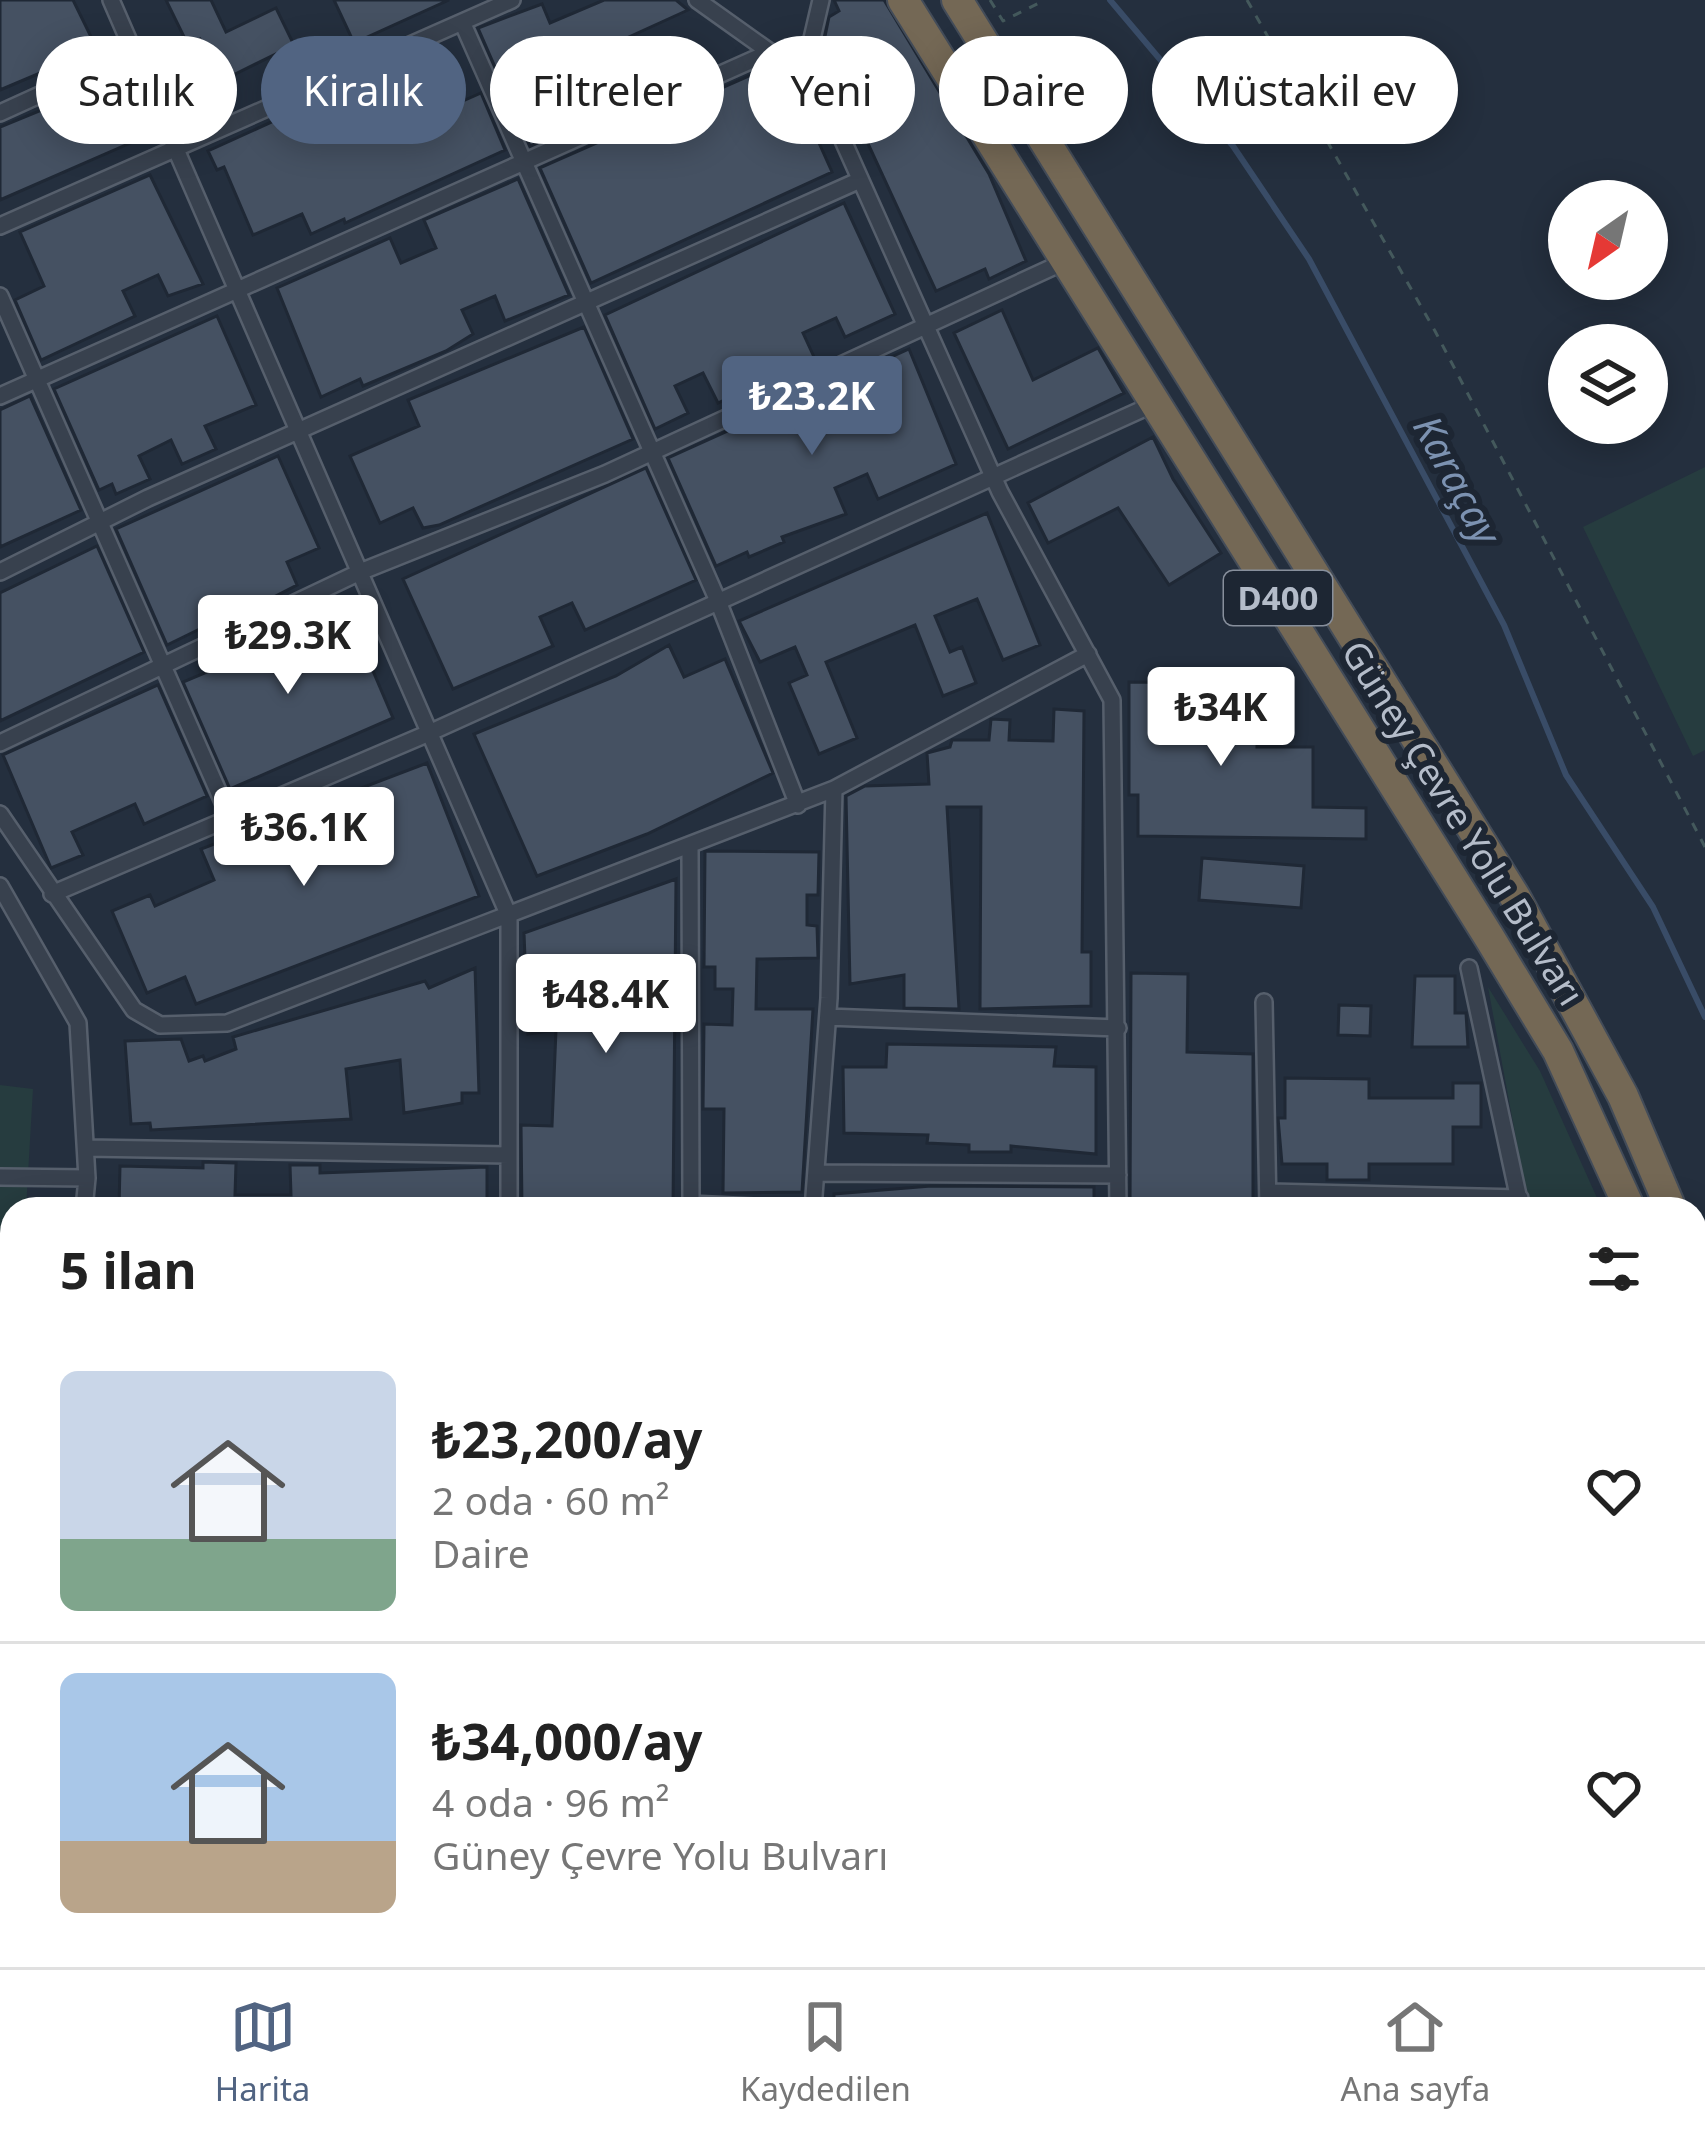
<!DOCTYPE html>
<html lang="tr">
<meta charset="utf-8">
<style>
:root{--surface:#fff;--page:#f2f2f2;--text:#222;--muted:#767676;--line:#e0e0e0;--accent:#516482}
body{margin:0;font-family:"Noto Sans",sans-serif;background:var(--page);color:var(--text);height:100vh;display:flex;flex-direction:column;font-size:45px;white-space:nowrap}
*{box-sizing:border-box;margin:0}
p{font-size:39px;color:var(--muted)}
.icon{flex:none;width:66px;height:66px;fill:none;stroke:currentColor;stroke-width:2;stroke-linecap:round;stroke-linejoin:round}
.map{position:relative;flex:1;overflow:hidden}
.side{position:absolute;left:0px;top:1197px;width:1707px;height:771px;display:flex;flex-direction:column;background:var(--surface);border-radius:36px 36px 0 0;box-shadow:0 6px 30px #0003}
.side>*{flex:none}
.guide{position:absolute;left:36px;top:36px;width:1635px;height:108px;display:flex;gap:24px}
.needle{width:78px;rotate:214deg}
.buttons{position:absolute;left:1548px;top:180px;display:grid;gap:24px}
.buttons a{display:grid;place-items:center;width:120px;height:120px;border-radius:50%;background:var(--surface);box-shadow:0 6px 30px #0003;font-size:60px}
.price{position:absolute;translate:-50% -102px;padding:0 27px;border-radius:12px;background:#fff;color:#222;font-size:39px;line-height:78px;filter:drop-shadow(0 3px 6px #0008)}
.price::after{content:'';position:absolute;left:50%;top:72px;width:36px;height:27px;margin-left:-18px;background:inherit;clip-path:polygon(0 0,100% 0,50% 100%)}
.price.on{background:var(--accent);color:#fff}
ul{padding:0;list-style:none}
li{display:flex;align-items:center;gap:36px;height:300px;padding:0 60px}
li+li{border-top:3px solid var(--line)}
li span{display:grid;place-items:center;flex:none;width:336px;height:240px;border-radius:18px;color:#555}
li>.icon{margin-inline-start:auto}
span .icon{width:144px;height:144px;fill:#fffc;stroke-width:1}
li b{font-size:51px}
h2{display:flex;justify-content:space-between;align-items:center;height:144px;padding:0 60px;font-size:51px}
.tag{padding:0 42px;border-radius:54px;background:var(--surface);box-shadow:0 6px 30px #0003;font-size:42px;line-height:108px}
.tag.on{background:var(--accent);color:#fff}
.dock{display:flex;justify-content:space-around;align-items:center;height:168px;border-top:3px solid var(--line);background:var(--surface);font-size:33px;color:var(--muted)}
.dock a{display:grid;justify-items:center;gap:6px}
.dock .on{color:var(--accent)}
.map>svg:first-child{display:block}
</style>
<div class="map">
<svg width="1705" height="1967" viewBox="0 0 1705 1967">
<rect width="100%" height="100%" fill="#242f3e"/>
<!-- green -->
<path fill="#263c3f" d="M1705,467V750L1693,756L1583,527Z
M1488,987L1540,1071L1602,1209H1529Z
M0,1085L33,1089L26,1209H12V1432L5,1540H0Z
M1695,1433L1705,1463V1639L1695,1638Z"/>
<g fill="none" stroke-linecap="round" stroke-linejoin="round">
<!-- stream -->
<path stroke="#394c67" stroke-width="6" d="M1110,0L1233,146L1309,259L1504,625L1566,775L1653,907L1705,1017"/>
</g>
<!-- building -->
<path fill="#455162" stroke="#1f2835" stroke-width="3" d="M0,0H73L97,49L0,90Z
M166,0H211L226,32L276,8L294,45L221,81L200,39L188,45Z
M334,0H449L354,43Z
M604,0H676L688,10L618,42L639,89L601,106L605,113L530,146L515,111L544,99L531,71L502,83L478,28L542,4L550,23Z
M834,0H884L989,174L1026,261L989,279L985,269L936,291L823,46L829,17L839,11Z
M425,52L447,108L481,93L505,150L345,223L344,219L311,234L302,214L253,235L224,167L217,170L208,151Z
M774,65L785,67L832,172L591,283L540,168Z
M112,81L137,140L0,200V127Z
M150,175L203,284L168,296L158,275L123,291L135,316L41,360L15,300L44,286L20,232Z
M518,179L569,295L505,321L495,296L462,310L473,334L446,351L363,386L360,379L321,397L277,288L390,238L401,263L436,248L424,220Z
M844,203L895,314L845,337L836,318L803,333L814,357L718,403L703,373L675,386L688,413L655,429L605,315Z
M1002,310L1033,380L1098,348L1124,393L1008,449L954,333Z
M217,316L256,405L205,426L216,449L182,464L171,440L139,456L150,479L116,494L112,484L99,490L54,389Z
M584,327L633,439L439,525L423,528L413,508L380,523L350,456L419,426L408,400Z
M909,349L956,464L878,499L867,474L835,488L846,514L782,537L784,542L749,557L747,552L716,566L668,458Z
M30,396L81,510L0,547V410Z
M1153,437L1173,479L1221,553L1169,585L1118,508L1048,543L1028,503Z
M278,456L319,548L287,562L297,585L216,627L214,622L167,645L116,529Z
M646,468L696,580L585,630L572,603L540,617L553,646L453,689L403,579Z
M987,513L1040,645L1003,660L977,599L935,616L950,652L962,647L976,683L943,696L915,625L826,662L857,738L819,754L789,683L807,675L795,647L760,662L739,621Z
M97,546L144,652L0,721V593Z
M344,603L393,718L230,789L183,682L231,662L228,654Z
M669,645L684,677L725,659L773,773L647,834L537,876L474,734L616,676Z
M1129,682L1258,684L1257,747H1313V807L1366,808V839L1138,836V795H1129Z
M158,685L207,796L144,824L135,804L72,832L83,855L51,868L3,755Z
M1054,709L1084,711L1082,952H1091V1006L980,1009L981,807H947L959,1009L904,1008V975L850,984L846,796L865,786L929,784L927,753L950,747L952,740H989L991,719L1010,720L1009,740L1053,741Z
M427,763L479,896L196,1004L185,977L147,993L112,911L150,895L155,906L214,880L201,849Z
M705,851L819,852L818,895H807V925L817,926L818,958L757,959L756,1009H813L802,1192L723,1193L724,1109H703L704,1024L732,1025L733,989H715V967H704Z
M1202,858L1304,866L1301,908L1199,900Z
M676,879L673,1209H522L521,1125L552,1126L556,1030L528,1034L524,933Z
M475,968L479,1093H462V1103L404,1113L400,1060L346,1069L351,1119L151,1130L150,1123L131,1124L125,1041L181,1039L189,1061L203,1056L205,1061L236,1049L233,1037L425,981L429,988Z
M1131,973L1188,974L1187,1052L1253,1054V1209H1130Z
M1415,976H1455V1013H1466L1468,1047H1412Z
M1339,1005L1371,1006L1370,1036L1338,1035Z
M887,1044L1056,1047L1054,1066L1096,1067V1154L1011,1146V1152H969V1145L927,1143L928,1135L844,1133L843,1067H886Z
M1285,1078L1369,1079V1098H1453V1083H1481V1127H1453V1164H1369V1180H1327V1164H1282L1278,1118H1285Z
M203,1162L236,1163L235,1195H291L290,1165H320V1173L487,1167V1209H119L120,1166L203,1168Z
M931,1186L1094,1187V1209H834V1194Z"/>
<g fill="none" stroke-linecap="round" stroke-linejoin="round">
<!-- street casing -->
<g stroke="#565f6c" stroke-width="20">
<path id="street" d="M111,0L509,916V1209
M697,0L770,52
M821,0L807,60L1000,492L1112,700L1118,1209
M463,24L718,601L798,805
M0,113L134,52
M0,226L512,0
M0,296L230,818
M0,396L770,52L807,60
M0,572L148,498L860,180
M0,743L360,572L605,474L1066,261
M0,814L134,1010L160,1025L227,1023L834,789L1088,654
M690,847L691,1209
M0,886L78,1023L87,1178L84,1209
M52,894L429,733L1156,403
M1469,968L1521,1209
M1264,1002L1268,1209
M828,1017L1118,1028
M86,1148L509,1155
M816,1173L1118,1175
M0,1177L87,1178
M1269,1192L1520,1198
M691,1204L796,1209
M813,1209L829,998L834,789
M0,1577H12
M0,1621L12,1598
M1695,1911H1705
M1236,1956L1239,1967
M1421,1956L1423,1967
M1525,1956L1526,1967
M1633,1956L1636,1967
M951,1967L964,1956"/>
</g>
<!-- primary casing -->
<g stroke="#414a57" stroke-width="28">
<path id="primary" d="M0,1629H12
M1695,1651H1705
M0,1683H12
M1695,1689H1705"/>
</g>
<!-- highway casing -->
<g stroke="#434c59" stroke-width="34">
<path id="highway" d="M903,0L1489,937L1558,1051L1630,1209
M957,0L1515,897L1623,1096L1671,1209
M1695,1264L1705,1287
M1695,1358L1705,1383
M541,1956L552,1967
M570,1956L581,1967
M414,1967L438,1956"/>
</g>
<!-- path -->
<path stroke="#44595c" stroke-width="3" stroke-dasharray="9 9" stroke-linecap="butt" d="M990,0L1003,21L1045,0
M1247,0L1435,331L1705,847"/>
<!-- street -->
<use href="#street" stroke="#38414e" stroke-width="15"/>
<!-- primary -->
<use href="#primary" stroke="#56606e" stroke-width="24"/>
<!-- highway -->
<use href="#highway" stroke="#746855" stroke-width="30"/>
</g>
<g text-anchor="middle" stroke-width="12" stroke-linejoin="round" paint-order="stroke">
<!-- shield labels -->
<rect fill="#1d2633" stroke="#878f9c" stroke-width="3" x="1224" y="571" width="108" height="54" rx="9"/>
<g font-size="33" font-weight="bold" fill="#b4bcc9">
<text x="1278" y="610">D400</text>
</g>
<!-- street labels -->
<g font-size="36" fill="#b4bcc9" stroke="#1d2633">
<text transform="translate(1463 823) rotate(58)" y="13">Güney Çevre Yolu Bulvarı</text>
</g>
<!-- water labels -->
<g font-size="39" font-style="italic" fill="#7c92b1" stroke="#1d2633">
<text transform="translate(1457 480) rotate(62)" y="14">Karaçay</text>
</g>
</g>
</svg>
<div class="buttons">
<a><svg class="needle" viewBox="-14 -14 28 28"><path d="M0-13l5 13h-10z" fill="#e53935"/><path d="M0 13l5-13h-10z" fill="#767676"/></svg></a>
<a><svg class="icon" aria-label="layers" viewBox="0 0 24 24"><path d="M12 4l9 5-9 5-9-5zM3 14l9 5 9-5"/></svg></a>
</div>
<b class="price on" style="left:812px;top:458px">₺23.2K</b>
<b class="price" style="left:288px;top:697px">₺29.3K</b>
<b class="price" style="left:1221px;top:769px">₺34K</b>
<b class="price" style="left:304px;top:889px">₺36.1K</b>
<b class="price" style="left:606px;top:1056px">₺48.4K</b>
<div class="guide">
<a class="tag">Satılık</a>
<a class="tag on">Kiralık</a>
<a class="tag">Filtreler</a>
<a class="tag">Yeni</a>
<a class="tag">Daire</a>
<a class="tag">Müstakil ev</a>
</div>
<section class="side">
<h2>5 ilan<svg class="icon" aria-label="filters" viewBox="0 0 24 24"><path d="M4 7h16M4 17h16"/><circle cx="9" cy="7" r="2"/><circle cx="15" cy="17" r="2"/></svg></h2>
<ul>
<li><span style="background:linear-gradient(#c9d6e8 70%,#7fa58c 0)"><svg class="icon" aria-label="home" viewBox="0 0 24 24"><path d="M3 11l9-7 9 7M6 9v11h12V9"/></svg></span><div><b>₺23,200/ay</b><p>2 oda · 60 m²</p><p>Daire</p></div><svg class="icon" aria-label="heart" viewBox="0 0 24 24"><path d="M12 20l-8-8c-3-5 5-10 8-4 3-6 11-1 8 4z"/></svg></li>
<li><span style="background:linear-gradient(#a9c7e8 70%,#b9a48a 0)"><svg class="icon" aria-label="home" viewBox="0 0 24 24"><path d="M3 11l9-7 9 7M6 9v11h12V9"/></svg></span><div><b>₺34,000/ay</b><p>4 oda · 96 m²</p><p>Güney Çevre Yolu Bulvarı</p></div><svg class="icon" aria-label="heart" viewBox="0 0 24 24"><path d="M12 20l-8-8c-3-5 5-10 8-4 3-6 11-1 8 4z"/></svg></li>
</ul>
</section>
</div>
<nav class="dock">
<a class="on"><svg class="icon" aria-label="map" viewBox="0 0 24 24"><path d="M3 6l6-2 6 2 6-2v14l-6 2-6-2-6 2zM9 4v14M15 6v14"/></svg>Harita</a>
<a><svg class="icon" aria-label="saved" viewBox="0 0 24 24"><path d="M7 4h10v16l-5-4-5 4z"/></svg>Kaydedilen</a>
<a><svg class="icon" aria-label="home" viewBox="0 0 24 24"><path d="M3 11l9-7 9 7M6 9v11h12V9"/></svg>Ana sayfa</a>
</nav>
